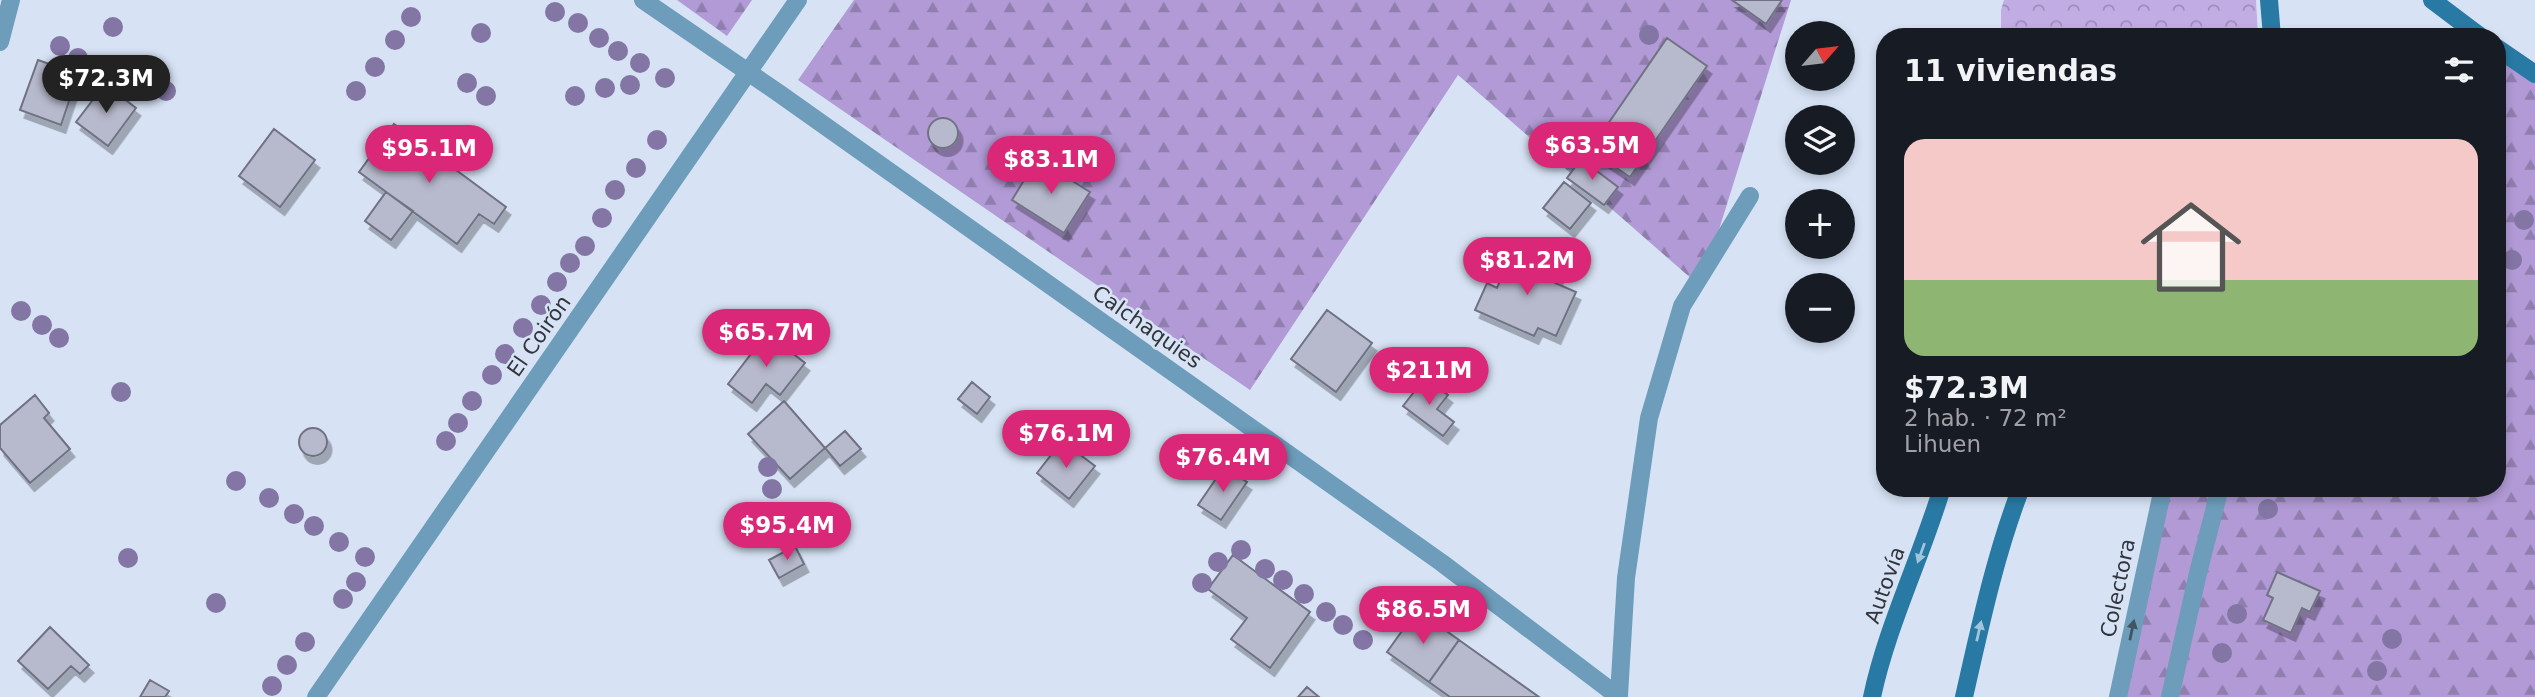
<!DOCTYPE html>
<html lang="es">
<meta charset="utf-8">
<style>
:root{--surface:#171b24;--page:#20242c;--text:#f1f3f6;--muted:#9ea1a6;--line:#363941;--accent:#db2777}
body{margin:0;font-family:"DejaVu Sans",sans-serif;background:var(--page);color:var(--text);height:100vh;display:flex;flex-direction:column;font-size:26px;white-space:nowrap}
*{box-sizing:border-box;margin:0}
p{font-size:23px;color:var(--muted)}
.icon{flex:none;width:38px;height:38px;fill:none;stroke:currentColor;stroke-width:2;stroke-linecap:round;stroke-linejoin:round}
.map{position:relative;flex:1;overflow:hidden}
.side{position:absolute;left:1876px;top:28px;width:630px;height:469px;display:flex;flex-direction:column;background:var(--surface);border-radius:28px;box-shadow:0 4px 10px #0003}
.side>*{flex:none}
.needle{width:46px;rotate:62deg}
.controls{position:absolute;left:1785px;top:21px;display:grid;gap:14px}
.controls a{display:grid;place-items:center;width:70px;height:70px;border-radius:50%;background:var(--surface);box-shadow:0 4px 10px #0003;font-size:35px}
.price{position:absolute;translate:-50% -60px;padding:0 16px;border-radius:24px;background:var(--accent);color:#fff;font-size:23px;line-height:46px;filter:drop-shadow(0 2px 4px #0008)}
.price::after{content:'';position:absolute;left:50%;top:42px;width:21px;height:16px;margin-left:-10px;background:inherit;clip-path:polygon(0 0,100% 0,50% 100%)}
.price.on{background:#222;color:#fff}
ul{padding:0;list-style:none}
li{display:grid;align-content:center;gap:14px;height:371px;padding:0 28px}
li+li{border-top:2px solid var(--line)}
li span{display:grid;place-items:center;height:217px;border-radius:21px;color:#555}
li>.icon{margin-inline-start:auto}
span .icon{width:126px;height:126px;fill:#fffc;stroke-width:1}
li b{font-size:30px}
h2{display:flex;justify-content:space-between;align-items:center;height:84px;padding:0 28px;font-size:30px}
.map>svg:first-child{display:block}
</style>
<div class="map">
<svg width="2535" height="697" viewBox="0 0 2535 697">
<defs>
<pattern id="forest-firs" width="22" height="20" patternUnits="userSpaceOnUse" patternTransform="scale(1.75)"><rect width="22" height="20" fill="#b19ad5"/><path d="M5 1l3.5 6h-7zM16 11l3.5 6h-7z" fill="#907eae"/></pattern>
<pattern id="park-crowns" width="20" height="18" patternUnits="userSpaceOnUse" patternTransform="scale(1.75)"><rect width="20" height="18" fill="#c2ace4"/><path d="M2 6a3 3 0 1 1 6 0M12 15a3 3 0 1 1 6 0" fill="none" stroke="#9e8dba"/></pattern>
<filter id="shadow"><feDropShadow dx="4.5" dy="8" stdDeviation="0" flood-color="#0004"/></filter>
</defs>
<rect width="100%" height="100%" fill="#d7e3f5"/>
<!-- forest -->
<path fill="url(#forest-firs)" d="M677,0H752L727,36Z
M854,0H1791L1701,287L1458,75L1250,390L798,80Z
M2497,54L2535,74V697H2118L2163,488H2497Z"/>
<!-- park -->
<path fill="url(#park-crowns)" d="M2004,0H2256L2258,37H2001V10Z"/>
<!-- building -->
<path fill="#b7b9cc" stroke="#707284" stroke-width="2" filter="url(#shadow)" d="M1732,0H1782L1766,24Z
M1667,38L1707,66L1630,177L1590,150Z
M38,60L78,74L61,125L20,110Z
M105,84L136,108L108,146L76,122Z
M928 133a15 15 0 1 1 30 0a15 15 0 1 1-30 0Z
M394,124L506,207L494,224L479,214L457,244L359,172Z
M274,129L315,160L280,207L239,176Z
M1037,159L1090,192L1064,233L1012,200Z
M1581,159L1618,187L1604,205L1567,178Z
M1564,182L1591,203L1570,229L1543,208Z
M386,192L413,211L391,240L365,221Z
M1513,250L1560,272L1555,283L1576,292L1556,336L1538,328L1534,336L1475,310L1487,283L1497,288Z
M1327,310L1372,343L1336,392L1291,359Z
M767,333L805,363L780,395L766,384L752,403L728,384Z
M1425,378L1448,395L1437,409L1454,422L1443,436L1403,406Z
M972,382L990,397L977,414L958,399Z
M35,395L49,413L44,418L70,449L30,483L0,448V425Z
M784,401L825,448L790,479L748,434Z
M299 442a14 14 0 1 1 28 0a14 14 0 1 1-28 0Z
M845,431L861,449L840,466L825,448Z
M1062,441L1095,466L1069,499L1037,473Z
M1224,467L1247,482L1221,520L1198,505Z
M795,546L804,564L779,578L769,560Z
M1233,555L1310,612L1270,668L1231,639L1247,618L1208,589Z
M2277,572L2320,591L2310,612L2302,608L2291,633L2263,620L2273,598L2267,595Z
M1417,610L1459,640L1429,682L1387,652Z
M50,627L89,665L80,674L71,666L48,689L18,661Z
M1459,640L1539,697H1450L1429,682Z
M150,680L169,691L165,697H140Z
M1307,687L1319,697H1298Z"/>
<g fill="none" stroke-linecap="round" stroke-linejoin="round">
<!-- street -->
<path stroke="#6d9dba" stroke-width="18" d="M643,0L780,94L1442,563L1619,697
M0,42L11,0
M1619,695L1626,578L1649,418L1682,306L1750,196
M316,697L798,0
M2118,697L2163,488
M2170,697L2199,569L2220,488"/>
<!-- secondary -->
<path stroke="#287aa4" stroke-width="18" d="M2269,0L2272,37
M2432,0L2481,37
M2497,48L2535,74
M1872,697C1887,626 1921,558 1942,488
M1964,697C1980,627 1995,555 2021,488"/>
</g>
<!-- trees -->
<g fill="#8376a5">
<circle cx="555" cy="12" r="10"/>
<circle cx="411" cy="17" r="10"/>
<circle cx="578" cy="23" r="10"/>
<circle cx="113" cy="27" r="10"/>
<circle cx="481" cy="33" r="10"/>
<circle cx="1649" cy="35" r="10"/>
<circle cx="599" cy="38" r="10"/>
<circle cx="395" cy="40" r="10"/>
<circle cx="60" cy="46" r="10"/>
<circle cx="618" cy="51" r="10"/>
<circle cx="78" cy="58" r="10"/>
<circle cx="640" cy="63" r="10"/>
<circle cx="375" cy="67" r="10"/>
<circle cx="665" cy="78" r="10"/>
<circle cx="467" cy="83" r="10"/>
<circle cx="630" cy="85" r="10"/>
<circle cx="605" cy="88" r="10"/>
<circle cx="166" cy="91" r="10"/>
<circle cx="356" cy="91" r="10"/>
<circle cx="486" cy="96" r="10"/>
<circle cx="575" cy="96" r="10"/>
<circle cx="657" cy="140" r="10"/>
<circle cx="636" cy="168" r="10"/>
<circle cx="615" cy="190" r="10"/>
<circle cx="602" cy="218" r="10"/>
<circle cx="2524" cy="220" r="10"/>
<circle cx="585" cy="246" r="10"/>
<circle cx="2512" cy="260" r="10"/>
<circle cx="570" cy="263" r="10"/>
<circle cx="557" cy="282" r="10"/>
<circle cx="541" cy="305" r="10"/>
<circle cx="21" cy="311" r="10"/>
<circle cx="42" cy="325" r="10"/>
<circle cx="523" cy="328" r="10"/>
<circle cx="59" cy="338" r="10"/>
<circle cx="505" cy="354" r="10"/>
<circle cx="492" cy="375" r="10"/>
<circle cx="121" cy="392" r="10"/>
<circle cx="472" cy="401" r="10"/>
<circle cx="458" cy="423" r="10"/>
<circle cx="446" cy="441" r="10"/>
<circle cx="768" cy="467" r="10"/>
<circle cx="236" cy="481" r="10"/>
<circle cx="772" cy="489" r="10"/>
<circle cx="269" cy="498" r="10"/>
<circle cx="2268" cy="509" r="10"/>
<circle cx="294" cy="514" r="10"/>
<circle cx="314" cy="526" r="10"/>
<circle cx="339" cy="542" r="10"/>
<circle cx="1241" cy="550" r="10"/>
<circle cx="365" cy="557" r="10"/>
<circle cx="128" cy="558" r="10"/>
<circle cx="1218" cy="562" r="10"/>
<circle cx="1265" cy="569" r="10"/>
<circle cx="1283" cy="580" r="10"/>
<circle cx="356" cy="582" r="10"/>
<circle cx="1202" cy="583" r="10"/>
<circle cx="1304" cy="594" r="10"/>
<circle cx="343" cy="599" r="10"/>
<circle cx="216" cy="603" r="10"/>
<circle cx="1326" cy="612" r="10"/>
<circle cx="2237" cy="614" r="10"/>
<circle cx="1343" cy="625" r="10"/>
<circle cx="2392" cy="639" r="10"/>
<circle cx="1363" cy="640" r="10"/>
<circle cx="305" cy="642" r="10"/>
<circle cx="2222" cy="653" r="10"/>
<circle cx="287" cy="665" r="10"/>
<circle cx="2377" cy="671" r="10"/>
<circle cx="272" cy="686" r="10"/>
</g>
<!-- one-way arrows -->
<defs><path id="oneway-solid" d="M-6-.8H1V-3.2L6.5 0L1 3.2V.8H-6Z" transform="scale(1.75)"/></defs>
<g fill="#a2c4dd">
<use href="#oneway-solid" transform="translate(1921 553) rotate(110)"/>
<use href="#oneway-solid" transform="translate(1979 631) rotate(-77)"/>
</g>
<use fill="#425461" href="#oneway-solid" transform="translate(2132 630) rotate(-78)"/>
<g text-anchor="middle" stroke-width="5" stroke-linejoin="round" paint-order="stroke">
<!-- street labels -->
<g font-size="21" fill="#30343b" stroke="#d7e3f5">
<text transform="translate(1147 327) rotate(35)" y="7">Calchaquies</text>
<text transform="translate(539 336) rotate(-55)" y="7">El Coirón</text>
<text transform="translate(1885 585) rotate(-70)" y="7">Autovía</text>
<text transform="translate(2118 588) rotate(-78)" y="7">Colectora</text>
</g>
</g>
</svg>
<div class="controls">
<a><svg class="needle" viewBox="-14 -14 28 28"><path d="M0-13l5 13h-10z" fill="#e53935"/><path d="M0 13l5-13h-10z" fill="#9ea1a6"/></svg></a>
<a><svg class="icon" aria-label="layers" viewBox="0 0 24 24"><path d="M12 4l9 5-9 5-9-5zM3 14l9 5 9-5"/></svg></a>
<a>+</a>
<a>−</a>
</div>
<b class="price on" style="left:106px;top:115px">$72.3M</b>
<b class="price" style="left:1592px;top:182px">$63.5M</b>
<b class="price" style="left:429px;top:185px">$95.1M</b>
<b class="price" style="left:1051px;top:196px">$83.1M</b>
<b class="price" style="left:1527px;top:297px">$81.2M</b>
<b class="price" style="left:766px;top:369px">$65.7M</b>
<b class="price" style="left:1429px;top:407px">$211M</b>
<b class="price" style="left:1066px;top:470px">$76.1M</b>
<b class="price" style="left:1223px;top:494px">$76.4M</b>
<b class="price" style="left:787px;top:562px">$95.4M</b>
<b class="price" style="left:1423px;top:646px">$86.5M</b>
<section class="side">
<h2>11 viviendas<svg class="icon" aria-label="filters" viewBox="0 0 24 24"><path d="M4 7h16M4 17h16"/><circle cx="9" cy="7" r="2"/><circle cx="15" cy="17" r="2"/></svg></h2>
<ul>
<li><span style="background:linear-gradient(#f6c9c9 65%,#8fb573 0)"><svg class="icon" aria-label="home" viewBox="0 0 24 24"><path d="M3 11l9-7 9 7M6 9v11h12V9"/></svg></span><div><b>$72.3M</b><p>2 hab. · 72 m²</p><p>Lihuen</p></div></li>
</ul>
</section>
</div>
